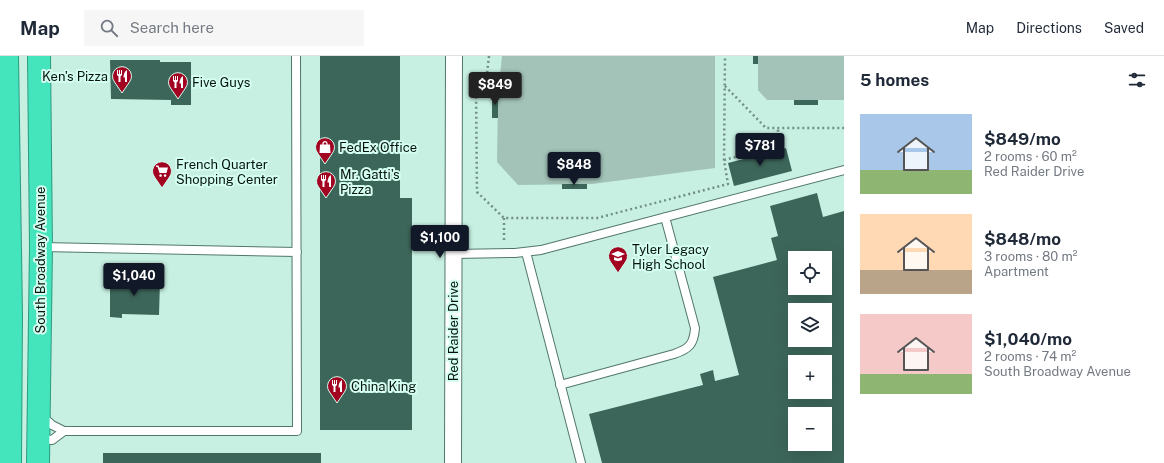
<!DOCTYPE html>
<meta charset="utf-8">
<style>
:root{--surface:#fff;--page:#f6f6f7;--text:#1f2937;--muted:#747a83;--line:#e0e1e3;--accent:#111827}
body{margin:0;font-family:"Public Sans",sans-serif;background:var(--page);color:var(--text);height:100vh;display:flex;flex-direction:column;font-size:15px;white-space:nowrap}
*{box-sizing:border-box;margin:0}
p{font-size:13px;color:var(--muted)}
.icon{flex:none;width:22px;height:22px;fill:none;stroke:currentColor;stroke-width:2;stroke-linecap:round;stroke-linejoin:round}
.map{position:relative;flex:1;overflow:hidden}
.side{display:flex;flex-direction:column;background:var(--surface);width:320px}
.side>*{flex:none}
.tools{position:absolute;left:788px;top:195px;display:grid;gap:8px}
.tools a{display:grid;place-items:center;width:44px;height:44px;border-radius:0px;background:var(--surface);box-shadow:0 4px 16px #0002;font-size:20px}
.price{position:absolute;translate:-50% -34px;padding:0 9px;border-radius:4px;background:var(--accent);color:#fff;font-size:13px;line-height:26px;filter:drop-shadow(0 1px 2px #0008)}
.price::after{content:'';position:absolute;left:50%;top:24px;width:12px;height:9px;margin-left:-6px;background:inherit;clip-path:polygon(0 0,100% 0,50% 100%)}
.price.current{background:#222;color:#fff}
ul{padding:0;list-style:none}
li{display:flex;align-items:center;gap:12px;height:100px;padding:0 16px}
li span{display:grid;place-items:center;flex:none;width:112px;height:80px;border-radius:0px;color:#555}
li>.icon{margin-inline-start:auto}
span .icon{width:48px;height:48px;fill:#fffc;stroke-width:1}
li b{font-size:17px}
h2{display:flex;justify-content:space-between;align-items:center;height:48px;padding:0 16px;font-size:17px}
header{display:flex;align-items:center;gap:24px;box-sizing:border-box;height:56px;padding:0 20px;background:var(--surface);border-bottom:1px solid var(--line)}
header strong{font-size:19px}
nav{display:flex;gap:22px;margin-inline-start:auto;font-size:14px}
.search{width:280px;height:36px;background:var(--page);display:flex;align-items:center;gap:10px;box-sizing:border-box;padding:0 14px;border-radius:0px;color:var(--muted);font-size:15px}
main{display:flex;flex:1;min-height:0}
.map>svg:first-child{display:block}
</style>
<header>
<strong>Map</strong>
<div class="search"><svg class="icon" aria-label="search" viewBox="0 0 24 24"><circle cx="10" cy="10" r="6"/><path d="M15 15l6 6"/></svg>Search here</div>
<nav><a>Map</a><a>Directions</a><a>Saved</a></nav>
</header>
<main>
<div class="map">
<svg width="844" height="407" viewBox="0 0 844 407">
<rect width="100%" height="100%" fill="#c7f0e2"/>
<!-- green -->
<path fill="#a3c3b8" d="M502,0H715V112L592,128L518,129L497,106L498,38Z
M758,0H844V44H767L758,34Z"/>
<!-- building -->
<path fill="#3d665a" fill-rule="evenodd" d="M320,0H400V142H412V374H320Z
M753,0H758V8H753Z
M110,4H160V6H191V49H171V44L111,43Z
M492,38H498V62H492Z
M794,44H818V49H794Z
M786,92L792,115L734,130L728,107Z
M562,128H587V133H562Z
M817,137L823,161L844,155V407H602L589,358L703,329L700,318L713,314L715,325L739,319L713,221L777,204L771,182L778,180L770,150ZM795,202H825V232H795ZM795,254H825V284H795ZM795,306H825V336H795ZM795,358H825V388H795Z
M110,221H131V225H160L159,259L122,258V262L110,261Z
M103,397H321V407H103Z"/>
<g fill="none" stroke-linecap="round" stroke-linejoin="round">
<!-- lane casing -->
<g stroke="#51776b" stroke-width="10">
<path id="lane" d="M41,191L297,196
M526,196L581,407
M454,198L515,197L541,194L844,114
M560,329L674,298C689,293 694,288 695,272L665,161
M42,360L52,369L64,375H297L296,0
M40,383L52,384L64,375"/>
</g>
<!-- street casing -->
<g stroke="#51776b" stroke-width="18">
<path id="street" d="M453,407L454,0"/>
</g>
<!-- highway casing -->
<g stroke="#2e9b7f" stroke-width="24">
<path id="highway" d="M7,0L11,259L10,407
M38,407L41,191L39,0"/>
</g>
<!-- path -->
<path stroke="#728f85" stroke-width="2.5" stroke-dasharray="2 3" stroke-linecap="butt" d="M489,0L485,35H476L477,136L504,162H597L728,128L724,104L725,0
M725,30L766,72H844
M724,104L778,90V72
M504,162V187"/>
<!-- lane -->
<use href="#lane" stroke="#fff" stroke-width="8"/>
<!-- street -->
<use href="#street" stroke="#fff" stroke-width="16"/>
<!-- highway -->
<use href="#highway" stroke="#44e4bc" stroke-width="22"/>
</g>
<!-- icons -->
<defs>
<g id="restaurant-pin" transform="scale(1)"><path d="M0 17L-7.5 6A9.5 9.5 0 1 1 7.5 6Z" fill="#a20321" stroke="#d4feef"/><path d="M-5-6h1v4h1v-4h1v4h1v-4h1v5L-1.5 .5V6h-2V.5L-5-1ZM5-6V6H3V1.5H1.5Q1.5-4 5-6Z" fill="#fff"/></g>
<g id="shop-pin" transform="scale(1)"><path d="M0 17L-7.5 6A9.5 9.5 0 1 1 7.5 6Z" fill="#a20321" stroke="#d4feef"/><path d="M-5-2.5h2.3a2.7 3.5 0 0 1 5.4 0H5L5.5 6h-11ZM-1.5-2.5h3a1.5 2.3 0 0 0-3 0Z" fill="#fff"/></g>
<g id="supermarket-pin" transform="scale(1)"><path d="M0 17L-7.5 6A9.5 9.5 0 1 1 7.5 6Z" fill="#a20321" stroke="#d4feef"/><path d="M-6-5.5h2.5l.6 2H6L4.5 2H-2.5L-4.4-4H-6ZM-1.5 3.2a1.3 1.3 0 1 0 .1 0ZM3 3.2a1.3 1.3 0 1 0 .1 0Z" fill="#fff"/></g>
<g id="school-pin" transform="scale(1)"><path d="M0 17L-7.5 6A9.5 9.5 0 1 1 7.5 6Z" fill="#a20321" stroke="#d4feef"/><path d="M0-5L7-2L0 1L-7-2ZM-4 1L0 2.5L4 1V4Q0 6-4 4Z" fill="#fff"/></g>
</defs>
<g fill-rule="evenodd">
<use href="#restaurant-pin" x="122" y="20"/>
<use href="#restaurant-pin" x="178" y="26"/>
<use href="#shop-pin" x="325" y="91"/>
<use href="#supermarket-pin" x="162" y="115"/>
<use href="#restaurant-pin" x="326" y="125"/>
<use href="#school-pin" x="618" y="200"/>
<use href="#restaurant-pin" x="337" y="330"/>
</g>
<g text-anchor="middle" stroke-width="4" stroke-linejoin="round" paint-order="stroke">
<!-- poi labels -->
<g font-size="13" fill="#05140f" stroke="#d4feef" text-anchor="start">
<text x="108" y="25" text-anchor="end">Ken's Pizza</text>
<text x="192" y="31">Five Guys</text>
<text x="339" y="96">FedEx Office</text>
<text x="176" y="113">French Quarter<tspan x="176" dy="15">Shopping Center</tspan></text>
<text x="340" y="123">Mr. Gatti's<tspan x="340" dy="15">Pizza</tspan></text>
<text x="632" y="198">Tyler Legacy<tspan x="632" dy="15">High School</tspan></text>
<text x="351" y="335">China King</text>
</g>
<!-- street labels -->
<g font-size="13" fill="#05140f" stroke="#d4feef">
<text transform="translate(40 204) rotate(-90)" y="5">South Broadway Avenue</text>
<text transform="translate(453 275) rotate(-90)" y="5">Red Raider Drive</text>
</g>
</g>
</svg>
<div class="tools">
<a><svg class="icon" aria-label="locate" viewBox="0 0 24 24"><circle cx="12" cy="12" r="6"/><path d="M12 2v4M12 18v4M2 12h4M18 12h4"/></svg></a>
<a><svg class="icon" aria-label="layers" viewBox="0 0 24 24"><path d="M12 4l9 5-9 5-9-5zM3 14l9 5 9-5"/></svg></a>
<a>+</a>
<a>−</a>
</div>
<b class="price current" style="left:495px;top:50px">$849</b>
<b class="price" style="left:760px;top:111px">$781</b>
<b class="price" style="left:574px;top:130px">$848</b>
<b class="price" style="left:440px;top:203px">$1,100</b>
<b class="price" style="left:134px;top:241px">$1,040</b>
</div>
<section class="side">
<h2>5 homes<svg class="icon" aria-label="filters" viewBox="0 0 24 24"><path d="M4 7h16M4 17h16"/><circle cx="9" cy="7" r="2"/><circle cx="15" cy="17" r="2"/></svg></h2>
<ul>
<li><span style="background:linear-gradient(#a9c7e8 70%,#8fb573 0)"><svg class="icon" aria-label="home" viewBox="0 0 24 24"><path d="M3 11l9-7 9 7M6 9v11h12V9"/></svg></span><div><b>$849/mo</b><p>2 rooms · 60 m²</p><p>Red Raider Drive</p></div></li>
<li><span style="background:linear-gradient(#ffd9b3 70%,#b9a48a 0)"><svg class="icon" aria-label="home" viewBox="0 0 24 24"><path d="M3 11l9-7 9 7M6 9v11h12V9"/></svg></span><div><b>$848/mo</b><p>3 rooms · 80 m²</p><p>Apartment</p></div></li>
<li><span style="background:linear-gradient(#f6c9c9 75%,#8fb573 0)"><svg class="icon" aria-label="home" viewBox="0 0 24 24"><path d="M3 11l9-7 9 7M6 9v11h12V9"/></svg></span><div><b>$1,040/mo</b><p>2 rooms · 74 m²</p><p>South Broadway Avenue</p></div></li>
</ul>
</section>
</main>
